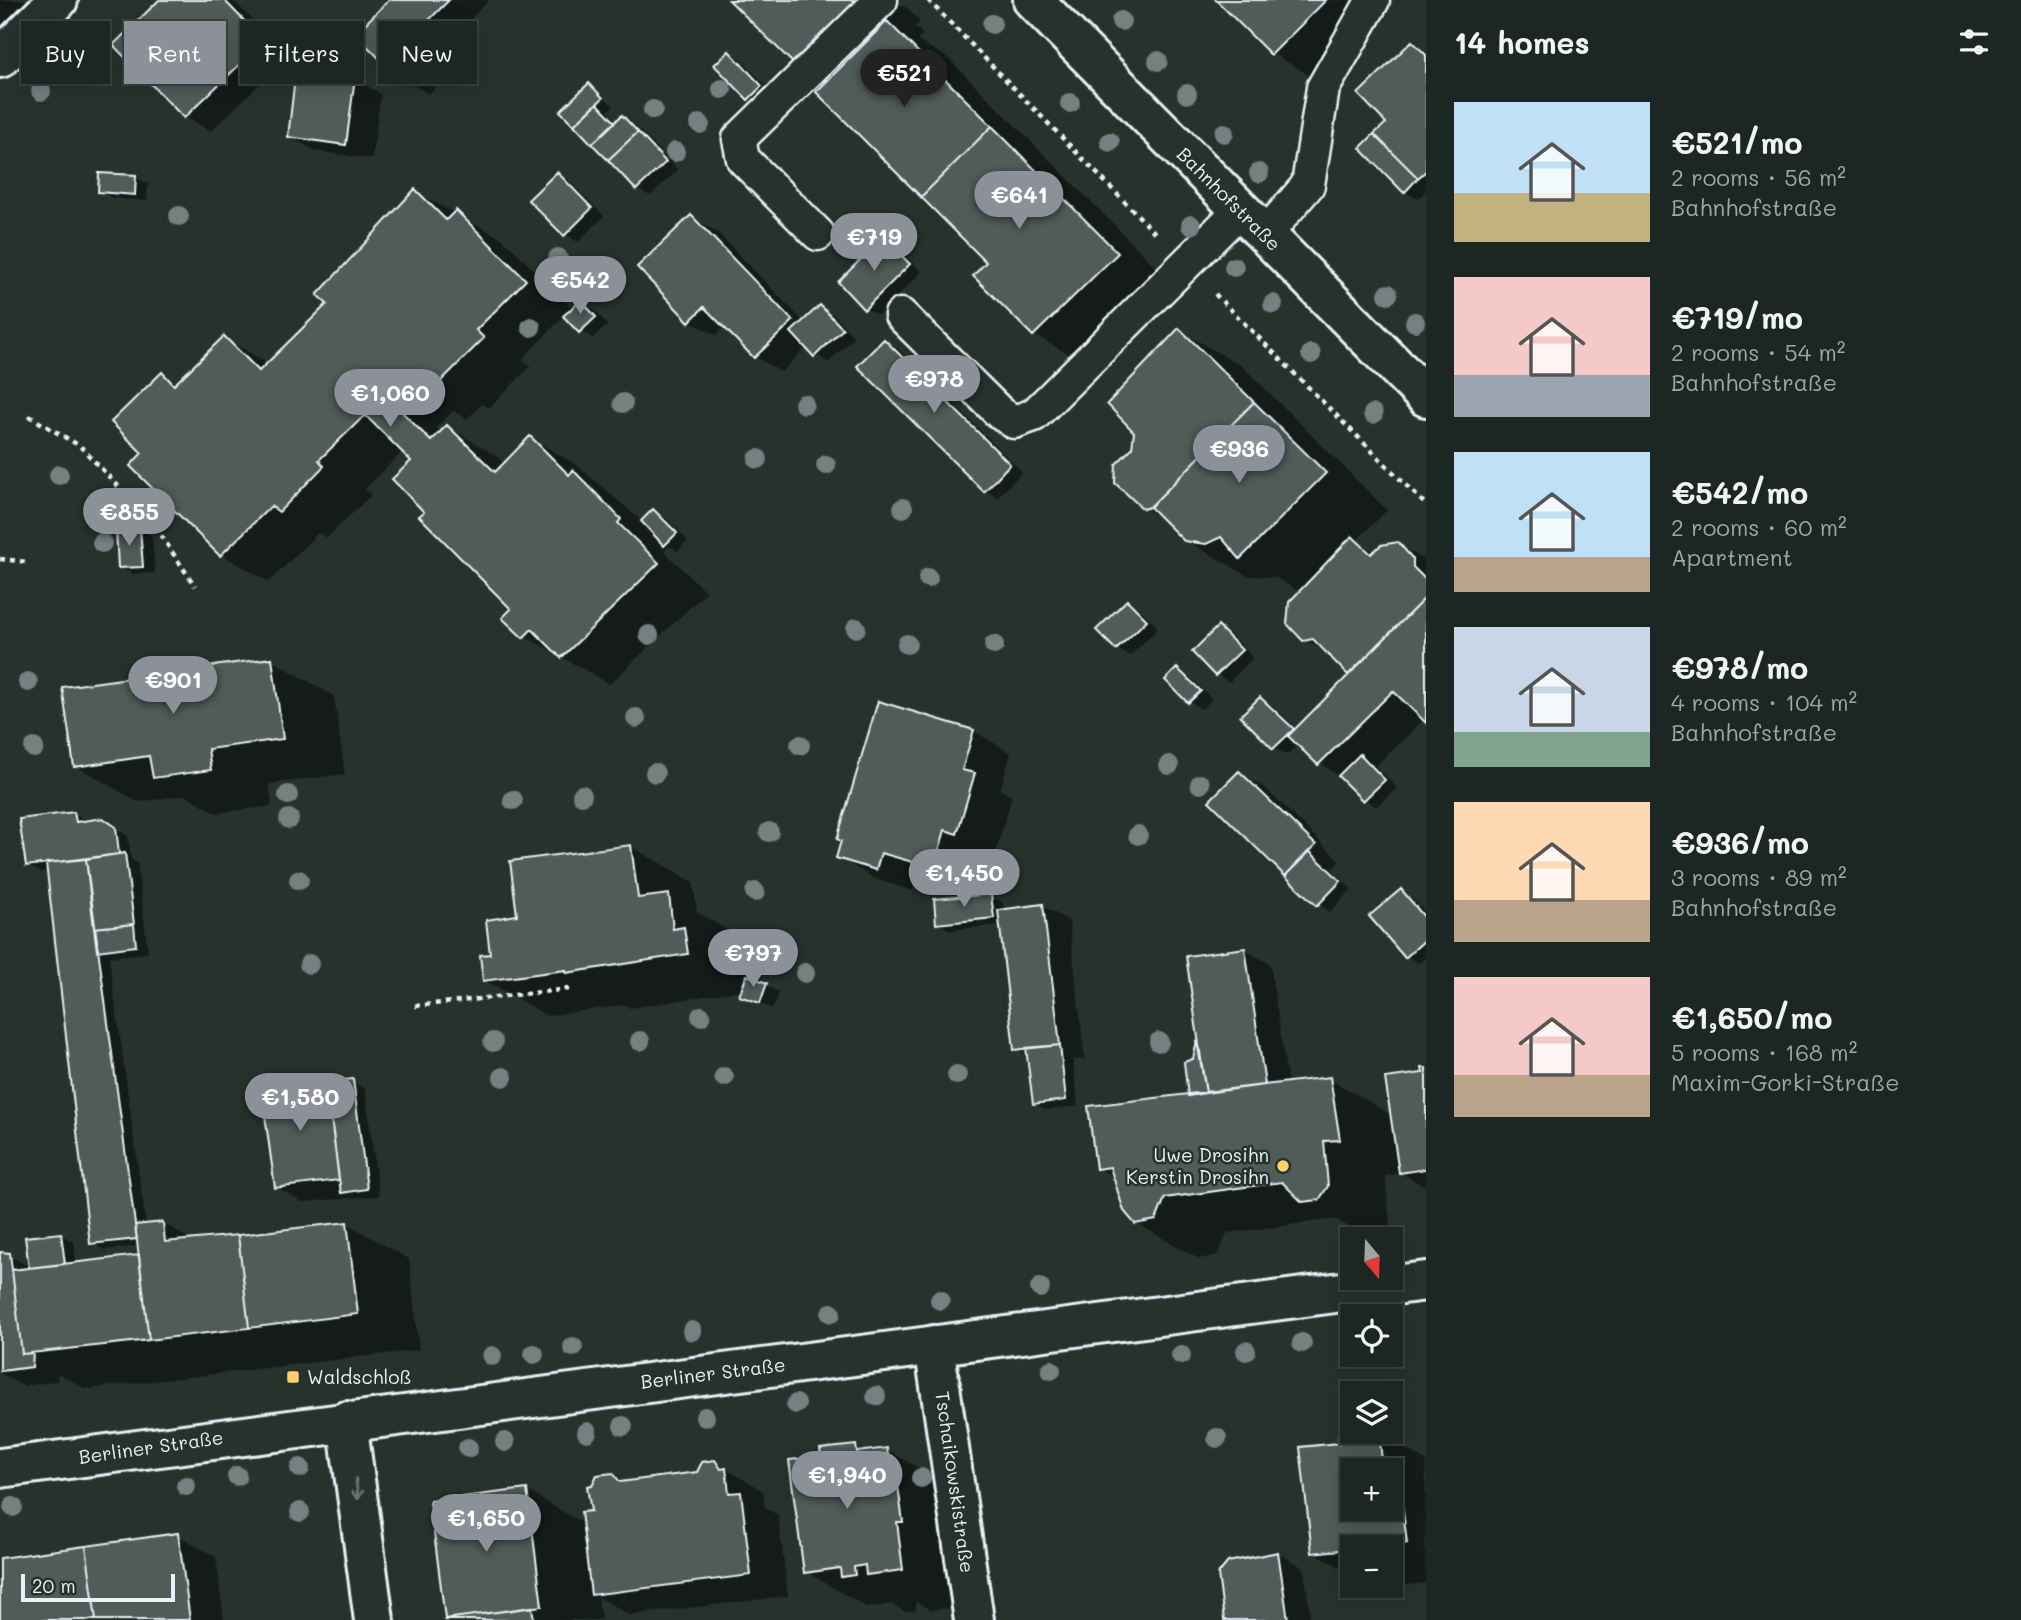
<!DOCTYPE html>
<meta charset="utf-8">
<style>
:root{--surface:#1c2622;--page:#252e2a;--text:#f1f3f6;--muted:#a0a5a5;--line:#3a4340;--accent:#8c9099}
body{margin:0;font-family:Mali,sans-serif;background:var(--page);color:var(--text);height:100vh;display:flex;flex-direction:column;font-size:26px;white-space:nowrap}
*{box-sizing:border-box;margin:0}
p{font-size:23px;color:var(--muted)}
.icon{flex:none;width:38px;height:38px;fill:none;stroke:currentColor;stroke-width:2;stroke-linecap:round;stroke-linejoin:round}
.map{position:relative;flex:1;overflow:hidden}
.details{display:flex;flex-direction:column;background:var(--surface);width:595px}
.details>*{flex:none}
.hud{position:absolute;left:21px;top:21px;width:665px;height:63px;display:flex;gap:14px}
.needle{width:46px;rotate:161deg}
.tools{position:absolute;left:1340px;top:1227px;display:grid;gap:14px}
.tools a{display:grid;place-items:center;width:63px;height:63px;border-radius:0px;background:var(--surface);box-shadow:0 4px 18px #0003,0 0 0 2px var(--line);font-size:35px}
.scale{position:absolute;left:21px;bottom:18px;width:154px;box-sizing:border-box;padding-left:7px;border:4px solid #e8f1f8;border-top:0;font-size:19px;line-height:24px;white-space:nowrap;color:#e8f1f8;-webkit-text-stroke:5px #26332d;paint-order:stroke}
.price{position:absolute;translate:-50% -60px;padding:0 16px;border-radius:24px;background:var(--accent);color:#fff;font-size:23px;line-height:46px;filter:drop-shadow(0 2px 4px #0008)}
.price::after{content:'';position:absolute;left:50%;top:42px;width:21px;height:16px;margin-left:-10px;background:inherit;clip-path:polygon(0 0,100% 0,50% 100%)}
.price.on{background:#222;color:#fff}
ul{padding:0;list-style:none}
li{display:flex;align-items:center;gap:21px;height:175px;padding:0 28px}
li span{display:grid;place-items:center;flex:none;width:196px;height:140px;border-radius:0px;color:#555}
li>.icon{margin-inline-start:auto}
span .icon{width:84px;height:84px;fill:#fffc;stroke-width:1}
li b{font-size:30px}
h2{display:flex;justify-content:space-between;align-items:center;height:84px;padding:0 28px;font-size:30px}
.tag{padding:0 24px;border-radius:0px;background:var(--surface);box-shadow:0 4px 18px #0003,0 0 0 2px var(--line);font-size:24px;line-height:63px}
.tag.on{background:var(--accent);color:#fff}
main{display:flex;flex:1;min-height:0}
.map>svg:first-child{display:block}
</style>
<main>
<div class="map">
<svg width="1426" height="1620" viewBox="0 0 1426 1620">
<rect width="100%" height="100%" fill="#26332d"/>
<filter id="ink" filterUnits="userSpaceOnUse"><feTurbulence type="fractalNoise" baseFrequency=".0143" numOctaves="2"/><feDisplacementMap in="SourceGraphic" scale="14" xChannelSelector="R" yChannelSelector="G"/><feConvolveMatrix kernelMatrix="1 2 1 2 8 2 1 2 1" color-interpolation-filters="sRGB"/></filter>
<g filter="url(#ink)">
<!-- shadow -->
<path fill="#0007" fill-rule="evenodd" d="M0,0H29L0,28Z
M162,0H233L288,56L211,131L185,117Z
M391,0H489L438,52L454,68L429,94L403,79Z
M732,0H893L907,8L920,22L915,27L923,34L917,40L949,59L1179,290L1097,371L1035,335L975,276L988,262L828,82L796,64Z
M1219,0H1367L1376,9L1309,75L1272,53Z
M1413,43L1426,51V190L1418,199L1405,192L1362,148L1388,123Z
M729,53L742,60L774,94L761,106L749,99Z
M298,71L355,79L381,94L372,159L315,151L290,137Z
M589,85L614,106L608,111L618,121L622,117L634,124L678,170L650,196L638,189L563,111Z
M557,174L570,182L604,216L578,242L565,234Z
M135,177L148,184L147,201L112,198L100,191Z
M415,192L503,239L573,309L581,302L594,309L608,325L593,338L580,331L565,315L522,359L531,366L489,408L482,404L467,419L453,411L436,428L442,433L448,427L495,455L505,464L531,438L578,466L643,522L653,511L666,518L688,541L678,551L669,546L664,551L706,592L610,684L524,636L514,609L414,461L403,451L365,489L371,495L327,538L318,533L269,582L221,554L145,453L162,375L178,384L224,338L269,364L329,304Z
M692,218L717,232L804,322L820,307L833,314L854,337L828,363L807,347L781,372L755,357L725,326L716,335L690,321Z
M884,239L896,246L922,272L878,315L865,308Z
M1180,331L1242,366L1387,510L1356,541L1375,552L1397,544L1426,561V721L1424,719L1376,766L1397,788L1376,807L1298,744L1287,755L1274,748L1260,699L1273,706L1297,729L1351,675L1330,654L1305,639L1301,592L1274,577L1248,576L1185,540L1165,520L1144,508L1134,448Z
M884,341L897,348L1022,472L997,498L985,490Z
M140,529L152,536L155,573L133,574L120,567Z
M1127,602L1140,609L1158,628L1130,656L1117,649Z
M1218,628L1231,635L1253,658L1229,682L1216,674Z
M272,660L334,696L345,774L269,784L272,806L216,813L186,795L138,802L76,766L184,672Z
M1178,670L1190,677L1212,699L1202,709L1190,702L1168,680Z
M974,731L1011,753L1000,790L1012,796L995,855L983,851L972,889L919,874L913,891L875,879L838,857L843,841Z
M1239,773L1265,788L1340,861L1332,870L1352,889L1330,912L1318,904Z
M74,814L87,821L103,820L128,836L131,859L137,863L148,953L109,957L146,1225L163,1223L193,1241L346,1223L409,1259L419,1350L86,1389L58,1373L57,1381L23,1386L0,1373V1254L9,1255L31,1268L61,1235L74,1242L76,1264L141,1257L139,1246L105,1250L92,1243L48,871L40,872L27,865Z
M630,846L693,882L697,912L730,932L734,958L746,965L748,977L779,992L773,1009L741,995L743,990L630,1008L625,1005L547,1016L485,980L492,956L519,917Z
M1401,892L1413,899L1426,913V957L1419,963L1406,956Z
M991,896L1003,903L1004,911L1043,906L1069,921L1085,1059L1073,1060L1078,1106L1047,1110L1034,1103L1029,1056L1016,1049L1001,925L950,930L938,923Z
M1244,949L1270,964L1288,1084L1330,1079L1392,1115L1426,1069V1187L1401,1173L1385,1176L1390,1223L1381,1235L1366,1237L1335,1219L1227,1233L1218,1255L1199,1259L1136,1223L1116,1178L1098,1168L1189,1096L1198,1045L1201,1046Z
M325,1079L333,1083L352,1081L365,1089L379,1196L302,1202L276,1187Z
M1378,1433L1426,1461V1583L1376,1588L1371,1586H1391V1547H1353V1575L1314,1552L1341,1445ZM1353,1470H1391V1508H1353Z
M856,1447L866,1452L887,1450L949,1485L965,1606L930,1610L916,1601V1610L905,1612L892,1604L868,1608L806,1572L823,1457Z
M715,1462L763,1491L765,1508L778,1515L788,1596L630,1615L598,1597L601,1620H447L526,1490L584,1524L613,1475L626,1483L698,1473Z
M178,1535L216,1557L224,1620H0V1559Z
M1278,1553L1304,1568L1311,1620H1226Z"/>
<!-- building -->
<path fill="#505c59" stroke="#e8f1f8" stroke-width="2" d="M159,0H224L264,41L184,118L113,45Z
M389,0H449L413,36L430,52L402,81L355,34Z
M729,0H860L795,65Z
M1216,0H1326L1271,55Z
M887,21L992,126L921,197L816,92Z
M1412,41L1426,55V171L1418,178L1374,134L1386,123L1358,94Z
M729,51L762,86L748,100L714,65Z
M296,69L355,77L346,145L288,137Z
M589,83L603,98L574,125L560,111Z
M597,103L615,122L592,144L574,125Z
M622,115L638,132L608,160L592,144Z
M992,126L1118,253L1033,336L973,276L986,262L921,197Z
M638,132L666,162L636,190L608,160Z
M1374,134L1418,178L1404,193L1360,148Z
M557,172L592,208L564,236L528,200Z
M99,173L136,175L135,195L98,192Z
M415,189L446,220L456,210L526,280L476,330L484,338L440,382L435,377L418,393L408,382L390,400L431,441L447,425L495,472L530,436L569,475L573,470L621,519L618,523L659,563L561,658L532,629L523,638L502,618L511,609L419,516L424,512L392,479L411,461L365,415L319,460L324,466L279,512L271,506L220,556L130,466L142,453L111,422L162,372L174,385L224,336L259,371L327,304L317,295Z
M691,215L793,321L754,358L704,307L689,322L637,267Z
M883,237L910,264L864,310L838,282Z
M581,300L596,317L579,333L563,316Z
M820,305L843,329L814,357L791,332Z
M1179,328L1254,402L1150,507L1143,509L1115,483L1116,464L1132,448L1134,432L1107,404Z
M884,339L1010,464L984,492L857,366Z
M1254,402L1326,473L1240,559L1221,537L1206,544L1184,541L1150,507Z
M653,509L677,533L664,546L641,521Z
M140,527L143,567L118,568L116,528Z
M1352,536L1371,554L1381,545L1398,542L1413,559V567L1426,580V597L1348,675L1313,639L1303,641L1287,624L1289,602Z
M1426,597V723L1393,691L1318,765L1288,736Z
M1127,600L1147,620L1116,650L1096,630Z
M1218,626L1242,650L1215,676L1192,652Z
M272,658L283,739L208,749L211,770L153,778L149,756L74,767L62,687L151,675L164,660L184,670Z
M1177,668L1201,691L1188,703L1165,680Z
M1260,697L1294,729L1273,749L1240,716Z
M878,701L974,730L962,770L975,773L957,834L945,830L934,868L881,853L876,870L836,858L841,841L837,839Z
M1360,754L1385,780L1363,801L1338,776Z
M1239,771L1316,845L1285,876L1209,801Z
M74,812L76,822L103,818L116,827L119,854L26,866L19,819Z
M631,845L638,898L669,894L673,929L684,927L688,954L566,973V970L483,981L480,955L490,954L486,920L517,915L510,861Z
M1309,851L1341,881L1317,906L1285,876Z
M125,853L134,924L94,928L86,859Z
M86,859L137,1239L90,1244L46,863Z
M1401,889L1426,919V939L1405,958L1369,916Z
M991,894L994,918L936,924L934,899Z
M1043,904L1060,1045L1014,1050L998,910Z
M134,924L136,946L97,951L94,928Z
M1245,948L1265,1085L1206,1093L1186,956Z
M747,975L767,983L760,1003L739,996Z
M1197,1041L1206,1093L1188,1096L1184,1062L1193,1059Z
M1060,1045L1066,1100L1033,1104L1026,1048Z
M1422,1068H1426V1169L1399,1173L1385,1078L1423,1073Z
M326,1077L339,1180L275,1188L261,1086Z
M1330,1077L1340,1140L1324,1141L1328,1186L1319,1200L1302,1202L1282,1182L1165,1198L1156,1220L1135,1224L1124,1211L1110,1167L1096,1169L1088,1106Z
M353,1079L367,1189L341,1193L326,1082Z
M163,1222L165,1242L238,1235L249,1328L149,1340L135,1225Z
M347,1222L358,1314L249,1328L238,1235Z
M61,1233L65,1264L29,1268L25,1237Z
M0,1252L10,1253L22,1354L33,1353L32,1367L0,1371Z
M139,1255L149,1340L22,1354L12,1270Z
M1379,1432L1383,1470H1353V1508H1391V1471L1398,1470L1407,1543L1312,1553L1300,1447L1339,1443L1338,1435Z
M856,1445L857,1452L887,1448L892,1487L898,1486L903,1522H897L903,1570L866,1575L865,1565L854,1567L855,1575L841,1577L840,1568L804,1573L789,1460L821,1456L820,1449Z
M715,1460L721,1469L726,1468L729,1493L741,1492L751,1575L591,1595L581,1512L591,1511L587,1486L592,1485L597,1475L613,1473L620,1482L697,1472L702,1462Z
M527,1489L542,1606L445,1619L430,1501Z
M178,1533L190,1620H96L86,1546Z
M86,1546L96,1620H0V1558Z
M1278,1552L1288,1620H1224L1218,1574L1228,1562Z
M532,1607L534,1620H445V1619Z"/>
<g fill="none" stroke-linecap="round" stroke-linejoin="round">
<!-- lane casing -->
<g stroke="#e8f1f8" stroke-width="37">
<path id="lane" d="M818,234L743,159L739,139L881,0
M1265,235L1308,185L1323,88L1373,0
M901,315L1000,413L1014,422L1034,415L1239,211"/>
</g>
<!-- street casing -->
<g stroke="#e8f1f8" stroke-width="44">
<path id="street" d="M1033,0L1426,397
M0,58L58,0
M934,1345L974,1620
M347,1421L374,1620"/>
</g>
<!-- secondary casing -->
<g stroke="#e8f1f8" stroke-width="44">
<path id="secondary" d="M0,1468L1426,1281"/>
</g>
<!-- path -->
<path stroke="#e8f1f8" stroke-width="4.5" stroke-dasharray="5 5" stroke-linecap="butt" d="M928,0L1157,235
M1215,294L1426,505
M29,416L80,446L152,522L195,586
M0,559L28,562
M415,1006L569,989"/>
<!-- lane -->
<use href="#lane" stroke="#26332d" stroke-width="32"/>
<!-- street -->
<use href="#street" stroke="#26332d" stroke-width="38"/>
<!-- secondary -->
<use href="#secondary" stroke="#26332d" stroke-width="38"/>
</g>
<!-- trees -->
<g fill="#758080">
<circle cx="1121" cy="21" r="10"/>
<circle cx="992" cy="24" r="10"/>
<circle cx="1158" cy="61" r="10"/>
<circle cx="722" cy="89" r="10"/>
<circle cx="41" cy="91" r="10"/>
<circle cx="1187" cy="94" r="10"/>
<circle cx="1070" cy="103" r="10"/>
<circle cx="653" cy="110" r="10"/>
<circle cx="700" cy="124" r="10"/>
<circle cx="1224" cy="133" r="10"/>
<circle cx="1110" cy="142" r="10"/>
<circle cx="675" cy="152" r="10"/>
<circle cx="1259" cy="173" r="10"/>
<circle cx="179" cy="216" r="10"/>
<circle cx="1191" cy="225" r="10"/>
<circle cx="558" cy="258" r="10"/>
<circle cx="1234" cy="267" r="10"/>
<circle cx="1388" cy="294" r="10"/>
<circle cx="1273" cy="304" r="10"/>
<circle cx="1415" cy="322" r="10"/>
<circle cx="531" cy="327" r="10"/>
<circle cx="1311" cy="354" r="10"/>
<circle cx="623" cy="403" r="10"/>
<circle cx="804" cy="404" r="10"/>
<circle cx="1373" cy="414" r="10"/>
<circle cx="758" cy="459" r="10"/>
<circle cx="826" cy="465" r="10"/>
<circle cx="59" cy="475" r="10"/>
<circle cx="903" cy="508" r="10"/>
<circle cx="102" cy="543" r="10"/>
<circle cx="928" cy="578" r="10"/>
<circle cx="856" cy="628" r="10"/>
<circle cx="649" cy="635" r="10"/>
<circle cx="907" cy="644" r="10"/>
<circle cx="994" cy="645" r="10"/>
<circle cx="28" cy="682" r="10"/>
<circle cx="636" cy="718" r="10"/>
<circle cx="800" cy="745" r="10"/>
<circle cx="34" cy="748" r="10"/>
<circle cx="1169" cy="765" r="10"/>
<circle cx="655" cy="773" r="10"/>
<circle cx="1200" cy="784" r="10"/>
<circle cx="288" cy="795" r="10"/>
<circle cx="582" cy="795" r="10"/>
<circle cx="513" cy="800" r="10"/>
<circle cx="289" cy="819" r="10"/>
<circle cx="769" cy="832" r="10"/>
<circle cx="1138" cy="835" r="10"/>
<circle cx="299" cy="880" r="10"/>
<circle cx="755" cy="892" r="10"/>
<circle cx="309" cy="964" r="10"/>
<circle cx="805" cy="973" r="10"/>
<circle cx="701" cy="1016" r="10"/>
<circle cx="640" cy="1041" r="10"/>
<circle cx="493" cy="1042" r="10"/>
<circle cx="1159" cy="1042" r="10"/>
<circle cx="957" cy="1075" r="10"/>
<circle cx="503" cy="1077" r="10"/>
<circle cx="724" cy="1077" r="10"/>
<circle cx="1040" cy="1288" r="10"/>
<circle cx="940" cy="1300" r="10"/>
<circle cx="831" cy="1313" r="10"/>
<circle cx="692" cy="1331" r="10"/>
<circle cx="1302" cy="1343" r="10"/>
<circle cx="573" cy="1347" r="10"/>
<circle cx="1246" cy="1351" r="10"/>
<circle cx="534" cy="1354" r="10"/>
<circle cx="1181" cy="1355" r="10"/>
<circle cx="492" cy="1356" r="10"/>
<circle cx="1051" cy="1370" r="10"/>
<circle cx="876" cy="1396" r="10"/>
<circle cx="796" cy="1404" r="10"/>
<circle cx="705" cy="1417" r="10"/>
<circle cx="623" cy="1426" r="10"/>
<circle cx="587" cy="1432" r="10"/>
<circle cx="1217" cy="1438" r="10"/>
<circle cx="505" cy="1442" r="10"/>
<circle cx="468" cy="1448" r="10"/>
<circle cx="300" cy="1468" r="10"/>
<circle cx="237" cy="1476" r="10"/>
<circle cx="921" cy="1478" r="10"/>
<circle cx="186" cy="1486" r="10"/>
<circle cx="13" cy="1507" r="10"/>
<circle cx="300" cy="1512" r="10"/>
</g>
<!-- one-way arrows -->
<defs><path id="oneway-shaft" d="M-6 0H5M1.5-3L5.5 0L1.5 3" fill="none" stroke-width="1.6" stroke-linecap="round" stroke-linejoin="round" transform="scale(1.75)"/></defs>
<use stroke="#6a7674" href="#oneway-shaft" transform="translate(357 1489) rotate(83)"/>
</g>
<!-- markers -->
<g fill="#ffd166" stroke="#26332d" stroke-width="2.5">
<circle cx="1283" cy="1166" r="7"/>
<rect x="286" y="1370" width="14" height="14" rx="3.5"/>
</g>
<g text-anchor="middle" stroke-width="5" stroke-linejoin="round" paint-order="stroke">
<!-- street labels -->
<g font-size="19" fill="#e8f1f8" stroke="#26332d">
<text transform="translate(1229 199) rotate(45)" y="7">Bahnhofstraße</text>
<text transform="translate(713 1373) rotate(-7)" y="7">Berliner Straße</text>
<text transform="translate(151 1447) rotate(-8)" y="7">Berliner Straße</text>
<text transform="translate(955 1482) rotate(82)" y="7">Tschaikowskistraße</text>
</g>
<!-- poi labels -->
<g font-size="19" fill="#e8f1f8" stroke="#26332d" text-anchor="end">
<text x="1269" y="1162">Uwe Drosihn<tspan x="1269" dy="22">Kerstin Drosihn</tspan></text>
<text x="307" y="1384" text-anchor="start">Waldschloß</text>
</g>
</g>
</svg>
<div class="tools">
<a><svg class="needle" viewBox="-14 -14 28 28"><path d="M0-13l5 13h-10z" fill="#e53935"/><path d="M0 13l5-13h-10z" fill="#a0a5a5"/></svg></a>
<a><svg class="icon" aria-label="locate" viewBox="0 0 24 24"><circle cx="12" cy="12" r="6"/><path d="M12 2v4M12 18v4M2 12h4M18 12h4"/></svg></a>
<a><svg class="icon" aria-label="layers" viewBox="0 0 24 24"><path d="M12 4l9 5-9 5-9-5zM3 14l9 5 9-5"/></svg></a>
<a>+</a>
<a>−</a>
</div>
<div class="scale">20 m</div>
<b class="price on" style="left:904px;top:109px">€521</b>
<b class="price" style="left:1019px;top:231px">€641</b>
<b class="price" style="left:874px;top:273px">€719</b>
<b class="price" style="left:580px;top:316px">€542</b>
<b class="price" style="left:934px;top:415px">€978</b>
<b class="price" style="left:390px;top:429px">€1,060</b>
<b class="price" style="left:1239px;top:485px">€936</b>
<b class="price" style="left:129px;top:548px">€855</b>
<b class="price" style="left:173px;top:716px">€901</b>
<b class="price" style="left:964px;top:909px">€1,450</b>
<b class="price" style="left:753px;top:989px">€797</b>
<b class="price" style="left:300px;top:1133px">€1,580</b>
<b class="price" style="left:847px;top:1511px">€1,940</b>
<b class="price" style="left:486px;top:1554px">€1,650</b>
<div class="hud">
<a class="tag">Buy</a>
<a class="tag on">Rent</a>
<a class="tag">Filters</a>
<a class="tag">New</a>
</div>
</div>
<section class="details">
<h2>14 homes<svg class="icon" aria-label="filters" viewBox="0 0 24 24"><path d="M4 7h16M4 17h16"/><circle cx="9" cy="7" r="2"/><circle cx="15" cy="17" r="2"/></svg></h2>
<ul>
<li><span style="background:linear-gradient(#bfe0f5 65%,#c2b280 0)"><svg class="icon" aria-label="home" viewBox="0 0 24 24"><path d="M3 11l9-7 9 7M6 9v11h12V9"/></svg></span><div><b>€521/mo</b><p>2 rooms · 56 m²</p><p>Bahnhofstraße</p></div></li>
<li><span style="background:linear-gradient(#f6c9c9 70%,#9aa5b1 0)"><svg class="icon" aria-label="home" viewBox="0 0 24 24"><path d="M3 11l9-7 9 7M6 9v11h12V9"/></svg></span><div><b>€719/mo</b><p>2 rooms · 54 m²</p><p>Bahnhofstraße</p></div></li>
<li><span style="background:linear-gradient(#bfe0f5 75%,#b9a48a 0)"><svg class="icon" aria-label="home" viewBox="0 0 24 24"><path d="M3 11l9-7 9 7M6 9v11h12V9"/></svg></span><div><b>€542/mo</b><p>2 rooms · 60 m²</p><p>Apartment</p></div></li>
<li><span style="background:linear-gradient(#c9d6e8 75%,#7fa58c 0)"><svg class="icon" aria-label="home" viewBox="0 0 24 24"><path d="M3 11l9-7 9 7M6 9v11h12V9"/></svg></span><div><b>€978/mo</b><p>4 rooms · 104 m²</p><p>Bahnhofstraße</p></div></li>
<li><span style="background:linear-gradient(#ffd9b3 70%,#b9a48a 0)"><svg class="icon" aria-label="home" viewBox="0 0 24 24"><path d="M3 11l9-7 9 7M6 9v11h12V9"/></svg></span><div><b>€936/mo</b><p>3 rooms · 89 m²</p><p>Bahnhofstraße</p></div></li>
<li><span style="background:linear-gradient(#f6c9c9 70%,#b9a48a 0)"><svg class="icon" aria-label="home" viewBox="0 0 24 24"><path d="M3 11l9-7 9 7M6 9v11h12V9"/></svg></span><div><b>€1,650/mo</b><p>5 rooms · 168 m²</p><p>Maxim-Gorki-Straße</p></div></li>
</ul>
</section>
</main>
